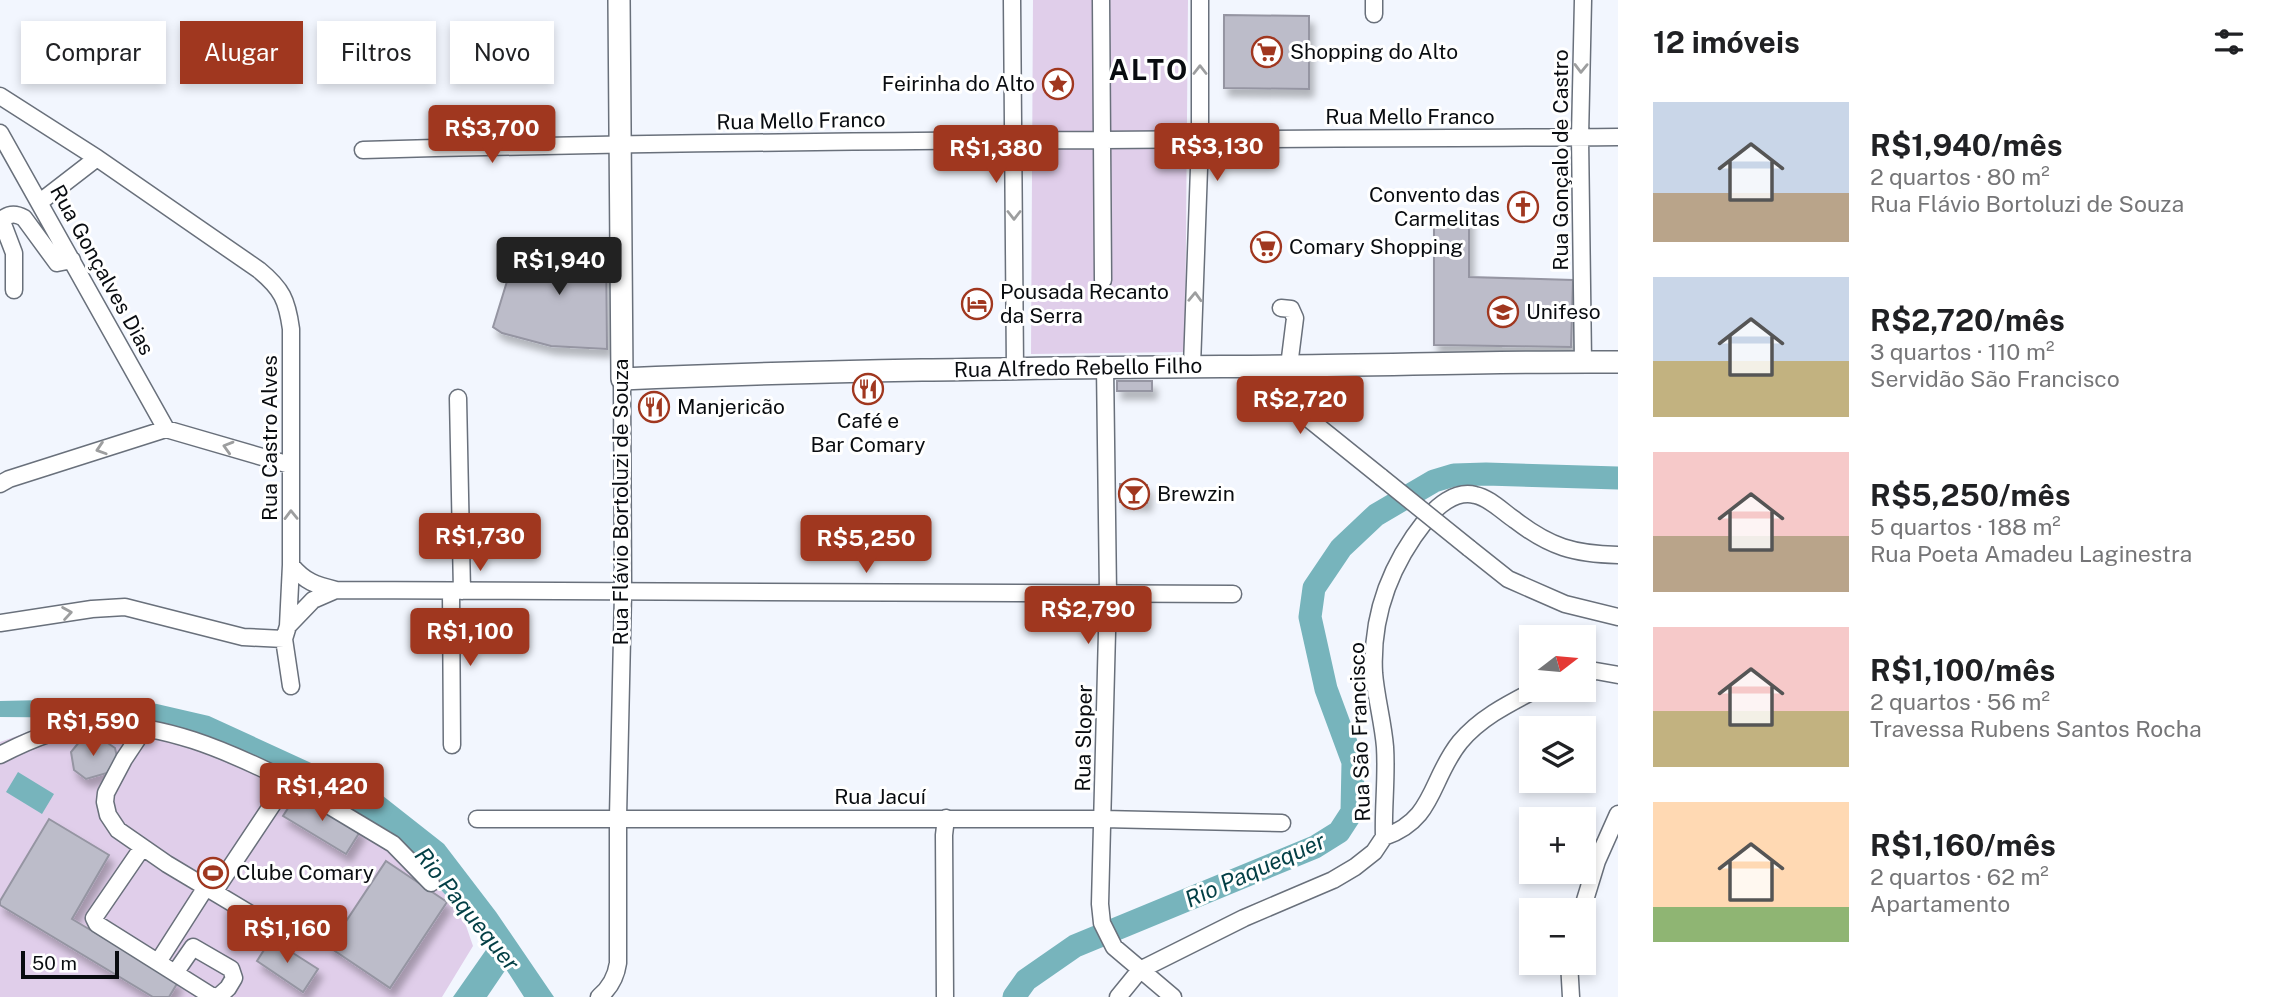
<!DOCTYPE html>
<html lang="pt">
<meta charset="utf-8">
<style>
:root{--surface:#fff;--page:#f2f2f2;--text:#202124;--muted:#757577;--accent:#a0371f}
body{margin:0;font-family:"Public Sans",sans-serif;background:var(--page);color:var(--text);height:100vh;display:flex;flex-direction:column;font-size:26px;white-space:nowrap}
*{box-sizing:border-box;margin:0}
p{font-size:23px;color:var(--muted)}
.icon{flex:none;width:38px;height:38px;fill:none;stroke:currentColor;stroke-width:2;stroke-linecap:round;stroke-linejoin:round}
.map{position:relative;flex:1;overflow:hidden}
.sheet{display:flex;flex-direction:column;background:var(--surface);width:665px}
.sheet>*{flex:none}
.guide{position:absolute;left:21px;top:21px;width:665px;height:63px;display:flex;gap:14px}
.needle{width:46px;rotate:74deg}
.fabs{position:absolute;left:1519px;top:625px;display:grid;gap:14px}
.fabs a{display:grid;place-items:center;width:77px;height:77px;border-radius:0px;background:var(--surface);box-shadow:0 4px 10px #0003;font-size:35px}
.scale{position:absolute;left:21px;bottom:18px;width:98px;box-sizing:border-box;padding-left:7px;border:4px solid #090c10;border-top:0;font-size:19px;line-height:24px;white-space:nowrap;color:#090c10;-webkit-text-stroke:5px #fff;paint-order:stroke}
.price{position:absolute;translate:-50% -60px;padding:0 16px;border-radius:7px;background:var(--accent);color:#fff;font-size:23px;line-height:46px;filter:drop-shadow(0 2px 4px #0008)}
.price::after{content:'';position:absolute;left:50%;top:42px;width:21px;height:16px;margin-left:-10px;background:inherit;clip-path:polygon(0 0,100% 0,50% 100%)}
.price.selected{background:#222;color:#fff}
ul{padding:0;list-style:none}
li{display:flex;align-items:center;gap:21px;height:175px;padding:0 35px}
li span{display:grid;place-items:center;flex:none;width:196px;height:140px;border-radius:0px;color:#555}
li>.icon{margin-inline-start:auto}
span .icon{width:84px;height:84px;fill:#fffc;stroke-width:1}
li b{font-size:30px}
h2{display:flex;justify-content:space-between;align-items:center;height:84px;padding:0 35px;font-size:30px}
.tag{padding:0 24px;border-radius:0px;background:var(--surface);box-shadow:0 4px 10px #0003;font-size:24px;line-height:63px}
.tag.selected{background:var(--accent);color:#fff}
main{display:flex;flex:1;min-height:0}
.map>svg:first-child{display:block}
</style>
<main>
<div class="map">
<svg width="1618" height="997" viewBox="0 0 1618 997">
<defs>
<filter id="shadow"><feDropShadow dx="4.5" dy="8" stdDeviation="3.5" flood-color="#0004"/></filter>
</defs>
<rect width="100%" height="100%" fill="#f2f6fe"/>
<!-- green -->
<path fill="#e0ceea" d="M1033,0H1188L1185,352L1031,354Z
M101,716L127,718L204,737L286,773L391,832L462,914L473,946L442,997H0V742L34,730Z"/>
<!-- water -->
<path fill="#77b4bc" d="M131,698L209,716L383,796L444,844L496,912L554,997H524L506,969L487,997H453L488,947L462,914L391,832L286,773L204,737L127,718L0,717V701Z
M18,772L54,794L42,814L6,792Z"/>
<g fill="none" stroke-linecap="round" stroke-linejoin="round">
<!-- river -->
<path stroke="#77b4bc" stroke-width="23" d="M1014,997L1026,980L1075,946L1315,847L1339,832L1352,812L1353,762L1326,689L1310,617L1314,588L1341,548L1376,515L1434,481L1454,475L1486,474L1618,478"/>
</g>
<!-- building -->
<path fill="#bcbcc9" stroke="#9595a2" stroke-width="2" filter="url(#shadow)" d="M1224,15L1309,16V89L1224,88Z
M1434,215H1469V277L1573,280L1571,347L1434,345Z
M548,238L602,240L606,245L607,349L551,346L502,333L493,327L512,265L547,264Z
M1117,381H1152V391H1117Z
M1120,484L1147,485V503L1120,502Z
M99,737L115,748L117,757L107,773L86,779L74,770L71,752L80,741Z
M299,791L361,830L346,854L283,816Z
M49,819L109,855L72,919L178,982L169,997H153L0,905V901Z
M386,861L447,902L390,988L329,947Z
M271,939L318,969L303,992L257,961Z"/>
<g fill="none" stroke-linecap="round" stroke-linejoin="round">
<!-- minor casing -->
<g stroke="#69707b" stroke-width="19">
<path id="minor" d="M1012,0L1015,370
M1101,0L1103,280
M1374,0V14
M1583,0L1580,137L1583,362
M0,96L97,158L259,270C282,289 287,300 291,329V565L288,626L284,639L243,637L125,607L92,609L0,623
M0,133L166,429
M363,150C781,139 1199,140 1618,137
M40,202L97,158
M14,290V253L3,224L4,218C11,213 17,214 24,218L57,263L72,260
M1281,308L1291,309L1295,318L1289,366
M1105,366L1108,593L1100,904L1102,923L1114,947L1173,997
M1192,366L1200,140V0
M1243,366L1381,477
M458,398L462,591
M0,484L9,479L166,429L290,465
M1469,548L1508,579L1565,604L1618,617
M291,565C305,582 316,585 336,590L1233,594
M451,591L452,745
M288,626L313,600L336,590
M284,639L291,686
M1584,672L1596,671L1618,675
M144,729L124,759L106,793L105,802L108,815L118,830L167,864L294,940
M0,755C27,741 62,726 92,725C161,721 228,751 288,781L214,892
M288,781L393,844L431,883
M477,819H1103L1282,823
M1384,837C1383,807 1387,777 1385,747C1383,722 1376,698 1374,673C1371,616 1391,564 1426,520C1436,507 1455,490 1475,495C1490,498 1503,512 1515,520C1550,547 1574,554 1618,555
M1384,837C1435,820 1430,779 1460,742C1480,718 1508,704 1535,690
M142,848L94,918L97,924L210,995L218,997L228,988L234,978L231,969L193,947L175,973
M1582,910L1597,861L1618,814
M158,962L206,887
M1569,962L1571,997
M599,997C610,988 616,977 618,963V817L623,593L622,379
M945,997L944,835L946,818
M1118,997L1140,970L1244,918L1333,880L1355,867L1374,852L1384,837"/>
</g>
<!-- major casing -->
<g stroke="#69707b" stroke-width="24">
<path id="major" d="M619,0L622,379C844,369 1067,368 1289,366C1399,365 1509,361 1618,362"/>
</g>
<!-- minor -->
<use href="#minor" stroke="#fff" stroke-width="16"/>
<!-- major -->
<use href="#major" stroke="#fff" stroke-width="21"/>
<!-- minor-bridge casing -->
<g stroke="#69707b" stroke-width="19" stroke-linecap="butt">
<path id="minor-bridge" d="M1381,477L1469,548"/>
</g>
<!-- minor-bridge -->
<use href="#minor-bridge" stroke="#fff" stroke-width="16"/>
</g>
<!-- one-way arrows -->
<defs><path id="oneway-chevron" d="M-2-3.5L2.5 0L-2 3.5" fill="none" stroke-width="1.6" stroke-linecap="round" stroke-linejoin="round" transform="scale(1.75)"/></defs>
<g stroke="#9d9e9f">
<use href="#oneway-chevron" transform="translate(1581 68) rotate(91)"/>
<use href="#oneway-chevron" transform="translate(1200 70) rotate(-90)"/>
<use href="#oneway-chevron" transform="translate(1014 215) rotate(90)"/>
<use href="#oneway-chevron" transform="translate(1195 297) rotate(-88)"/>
<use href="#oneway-chevron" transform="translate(228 447) rotate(-164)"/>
<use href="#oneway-chevron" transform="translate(101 449) rotate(162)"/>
<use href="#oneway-chevron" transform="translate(291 515) rotate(-91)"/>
<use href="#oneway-chevron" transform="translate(67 613) rotate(-9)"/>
</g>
<!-- icons -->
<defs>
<g id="supermarket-ring" transform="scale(1.575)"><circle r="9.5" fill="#fff" stroke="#a0371f" stroke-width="1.5"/><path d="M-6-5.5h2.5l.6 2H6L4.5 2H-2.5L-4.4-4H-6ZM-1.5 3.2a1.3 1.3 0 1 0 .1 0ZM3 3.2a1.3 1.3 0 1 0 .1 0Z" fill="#a0371f"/></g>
<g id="sight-ring" transform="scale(1.575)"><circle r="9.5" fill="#fff" stroke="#a0371f" stroke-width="1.5"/><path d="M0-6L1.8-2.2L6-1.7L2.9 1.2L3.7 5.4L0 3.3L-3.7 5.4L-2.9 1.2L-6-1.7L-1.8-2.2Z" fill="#a0371f"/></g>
<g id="church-ring" transform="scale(1.575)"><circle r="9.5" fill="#fff" stroke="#a0371f" stroke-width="1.5"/><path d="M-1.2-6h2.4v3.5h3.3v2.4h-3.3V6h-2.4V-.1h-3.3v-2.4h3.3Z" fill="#a0371f"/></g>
<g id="hotel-ring" transform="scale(1.575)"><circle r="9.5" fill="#fff" stroke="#a0371f" stroke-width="1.5"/><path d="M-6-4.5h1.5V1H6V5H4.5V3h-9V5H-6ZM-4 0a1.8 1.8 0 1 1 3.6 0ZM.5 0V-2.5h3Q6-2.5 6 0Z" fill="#a0371f"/></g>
<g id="university-ring" transform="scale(1.575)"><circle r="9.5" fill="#fff" stroke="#a0371f" stroke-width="1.5"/><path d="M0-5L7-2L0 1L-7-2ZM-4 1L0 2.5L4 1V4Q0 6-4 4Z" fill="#a0371f"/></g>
<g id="restaurant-ring" transform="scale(1.575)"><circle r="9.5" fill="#fff" stroke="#a0371f" stroke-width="1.5"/><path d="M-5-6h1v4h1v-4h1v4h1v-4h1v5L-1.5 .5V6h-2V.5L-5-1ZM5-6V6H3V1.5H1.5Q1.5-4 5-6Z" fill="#a0371f"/></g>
<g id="bar-ring" transform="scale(1.575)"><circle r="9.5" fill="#fff" stroke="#a0371f" stroke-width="1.5"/><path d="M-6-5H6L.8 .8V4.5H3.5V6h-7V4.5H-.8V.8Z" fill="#a0371f"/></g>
<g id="stadium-ring" transform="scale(1.575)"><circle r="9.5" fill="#fff" stroke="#a0371f" stroke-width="1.5"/><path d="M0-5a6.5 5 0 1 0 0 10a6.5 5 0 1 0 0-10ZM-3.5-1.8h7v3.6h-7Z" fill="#a0371f"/></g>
</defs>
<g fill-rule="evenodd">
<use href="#supermarket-ring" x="1267" y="52"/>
<use href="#sight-ring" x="1058" y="84"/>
<use href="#church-ring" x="1523" y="207"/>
<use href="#supermarket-ring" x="1266" y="247"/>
<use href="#hotel-ring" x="977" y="304"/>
<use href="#university-ring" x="1503" y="312"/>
<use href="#restaurant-ring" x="868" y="389"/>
<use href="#restaurant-ring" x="654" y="407"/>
<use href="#bar-ring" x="1134" y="494"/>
<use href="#stadium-ring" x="213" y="873"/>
</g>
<g text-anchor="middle" stroke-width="6" stroke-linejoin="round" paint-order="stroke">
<!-- poi labels -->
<g font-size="21" fill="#090c10" stroke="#fff" text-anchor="start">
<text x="1290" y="59">Shopping do Alto</text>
<text x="1035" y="91" text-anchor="end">Feirinha do Alto</text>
<text x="1500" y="202" text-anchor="end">Convento das<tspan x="1500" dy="24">Carmelitas</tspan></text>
<text x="1289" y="254">Comary Shopping</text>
<text x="1000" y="299">Pousada Recanto<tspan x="1000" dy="24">da Serra</tspan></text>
<text x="1526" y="319">Unifeso</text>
<text x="677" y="414">Manjericão</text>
<text x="868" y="428" text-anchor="middle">Café e<tspan x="868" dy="24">Bar Comary</tspan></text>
<text x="1157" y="501">Brewzin</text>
<text x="236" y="880">Clube Comary</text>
</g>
<!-- street labels -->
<g font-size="21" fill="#090c10" stroke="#fff">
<text x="1410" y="124">Rua Mello Franco</text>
<text transform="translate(801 121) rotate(-1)" y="7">Rua Mello Franco</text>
<text transform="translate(1561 160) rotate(-90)" y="7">Rua Gonçalo de Castro</text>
<text transform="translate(102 270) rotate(61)" y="7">Rua Gonçalves Dias</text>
<text transform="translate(1078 368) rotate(-1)" y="7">Rua Alfredo Rebello Filho</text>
<text transform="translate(270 438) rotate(-90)" y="7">Rua Castro Alves</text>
<text transform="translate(621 502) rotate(-90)" y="7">Rua Flávio Bortoluzi de Souza</text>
<text transform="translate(1360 732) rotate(-92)" y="7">Rua São Francisco</text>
<text transform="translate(1084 738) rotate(-89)" y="7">Rua Sloper</text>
<text x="880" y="804">Rua Jacuí</text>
</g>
<!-- water labels -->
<g font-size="23" font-style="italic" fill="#033f45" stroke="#fff">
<text transform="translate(1255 870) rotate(-24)" y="8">Rio Paquequer</text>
<text transform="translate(467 909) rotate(51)" y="8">Rio Paquequer</text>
</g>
<!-- district labels -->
<g font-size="28" font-weight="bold" letter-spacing="2" fill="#090c10" stroke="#fff">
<text x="1149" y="80">ALTO</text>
</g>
</g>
</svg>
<div class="fabs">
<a><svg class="needle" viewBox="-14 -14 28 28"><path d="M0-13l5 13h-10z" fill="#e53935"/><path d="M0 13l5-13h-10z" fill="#757577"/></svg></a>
<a><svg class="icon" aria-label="layers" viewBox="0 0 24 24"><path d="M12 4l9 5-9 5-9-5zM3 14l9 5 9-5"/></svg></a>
<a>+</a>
<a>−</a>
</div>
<div class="scale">50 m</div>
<b class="price" style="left:492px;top:165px">R$3,700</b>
<b class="price" style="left:1217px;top:183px">R$3,130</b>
<b class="price" style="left:996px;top:185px">R$1,380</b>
<b class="price selected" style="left:559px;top:297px">R$1,940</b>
<b class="price" style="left:1300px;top:436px">R$2,720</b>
<b class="price" style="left:480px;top:573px">R$1,730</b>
<b class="price" style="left:866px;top:575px">R$5,250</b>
<b class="price" style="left:1088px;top:646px">R$2,790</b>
<b class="price" style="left:470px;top:668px">R$1,100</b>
<b class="price" style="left:93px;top:758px">R$1,590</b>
<b class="price" style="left:322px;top:823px">R$1,420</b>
<b class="price" style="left:287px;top:965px">R$1,160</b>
<div class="guide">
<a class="tag">Comprar</a>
<a class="tag selected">Alugar</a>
<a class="tag">Filtros</a>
<a class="tag">Novo</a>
</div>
</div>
<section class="sheet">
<h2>12 imóveis<svg class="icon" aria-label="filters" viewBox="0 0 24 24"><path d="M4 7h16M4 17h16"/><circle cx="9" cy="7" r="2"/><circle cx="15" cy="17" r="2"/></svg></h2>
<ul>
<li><span style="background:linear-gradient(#c9d6e8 65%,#b9a48a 0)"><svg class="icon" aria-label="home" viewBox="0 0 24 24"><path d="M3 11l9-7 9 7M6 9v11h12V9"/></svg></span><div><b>R$1,940/mês</b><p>2 quartos · 80 m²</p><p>Rua Flávio Bortoluzi de Souza</p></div></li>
<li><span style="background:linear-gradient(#c9d6e8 60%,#c2b280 0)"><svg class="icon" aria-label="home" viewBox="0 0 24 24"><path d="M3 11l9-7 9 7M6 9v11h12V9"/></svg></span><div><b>R$2,720/mês</b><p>3 quartos · 110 m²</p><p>Servidão São Francisco</p></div></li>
<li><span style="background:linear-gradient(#f6c9c9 60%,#b9a48a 0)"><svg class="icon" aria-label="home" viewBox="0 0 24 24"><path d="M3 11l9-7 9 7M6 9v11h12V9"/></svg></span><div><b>R$5,250/mês</b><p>5 quartos · 188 m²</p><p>Rua Poeta Amadeu Laginestra</p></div></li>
<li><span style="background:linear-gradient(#f6c9c9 60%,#c2b280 0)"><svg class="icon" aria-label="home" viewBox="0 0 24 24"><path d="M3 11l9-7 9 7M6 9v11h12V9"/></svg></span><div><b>R$1,100/mês</b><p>2 quartos · 56 m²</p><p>Travessa Rubens Santos Rocha</p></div></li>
<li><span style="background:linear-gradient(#ffd9b3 75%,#8fb573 0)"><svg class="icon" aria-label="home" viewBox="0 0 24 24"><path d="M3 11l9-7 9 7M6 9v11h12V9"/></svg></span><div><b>R$1,160/mês</b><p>2 quartos · 62 m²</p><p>Apartamento</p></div></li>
</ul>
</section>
</main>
